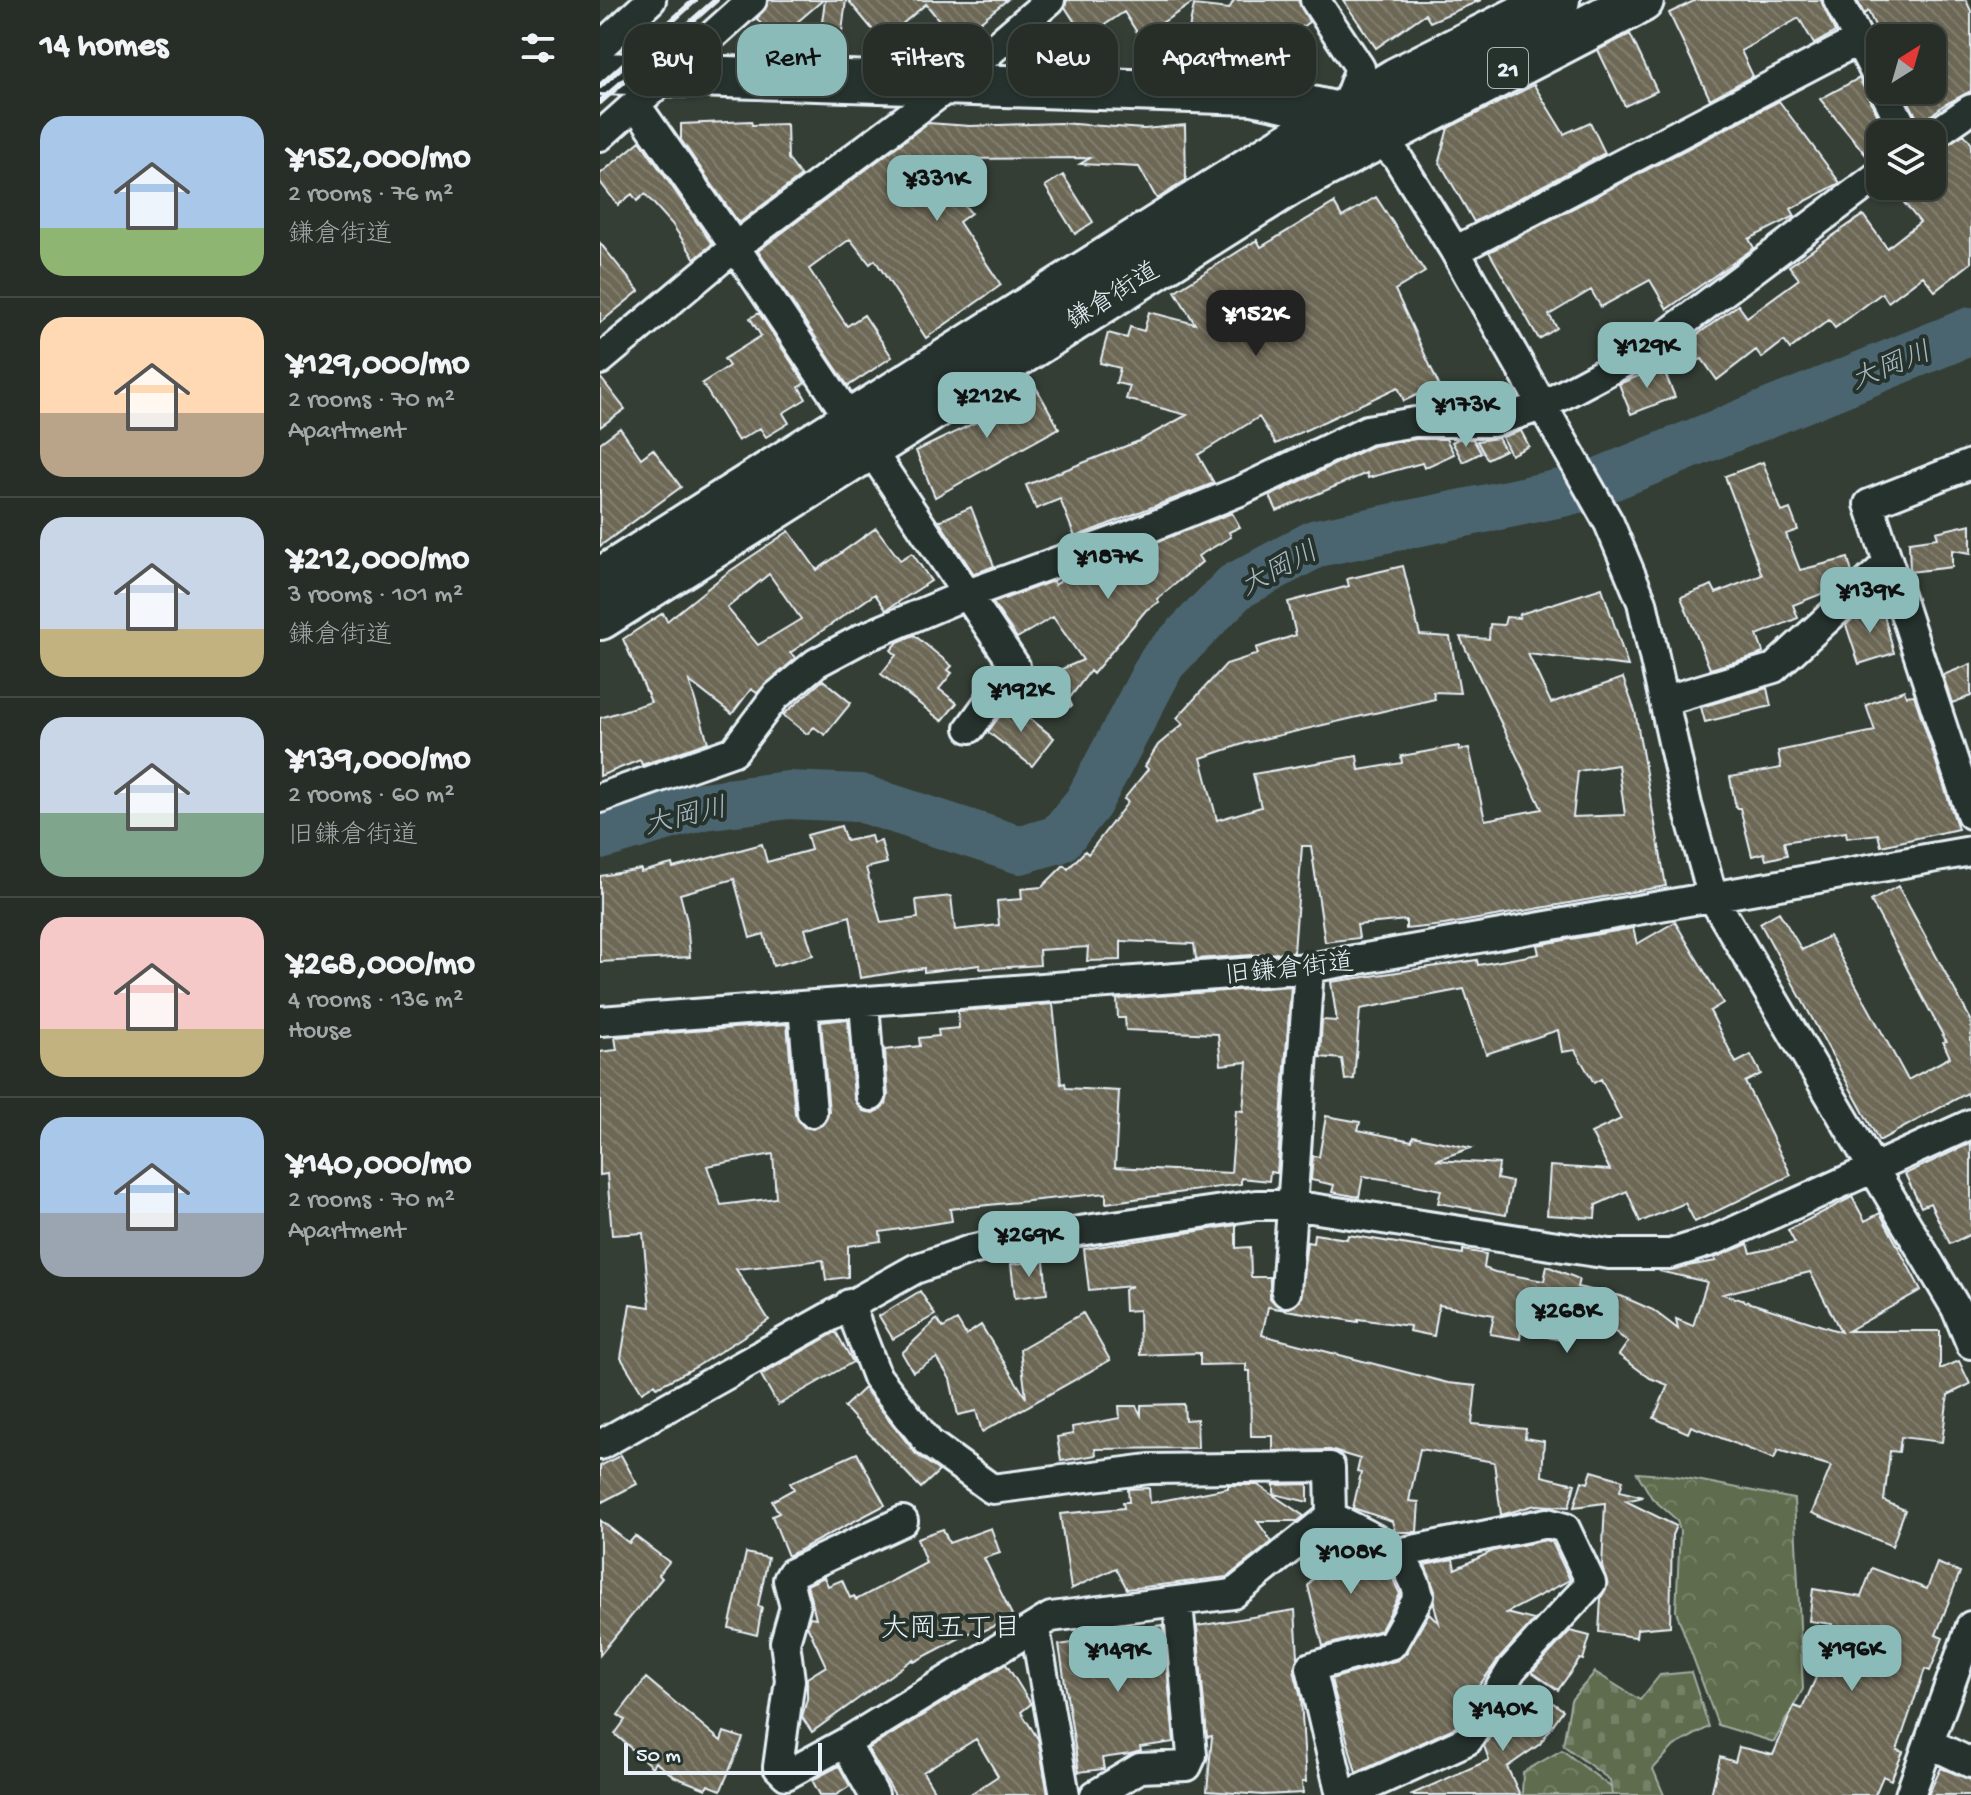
<!DOCTYPE html>
<meta charset="utf-8">
<style>
:root{--surface:#272e28;--page:#333a34;--text:#f1f3f6;--muted:#a4a8a8;--line:#434a45;--accent:#8bbbb9}
body{margin:0;font-family:"Gochi Hand","Klee One",sans-serif;background:var(--page);color:var(--text);height:100vh;display:flex;flex-direction:column;font-size:30px;white-space:nowrap}
*{box-sizing:border-box;margin:0}
p{font-size:26px;color:var(--muted)}
.icon{flex:none;width:44px;height:44px;fill:none;stroke:currentColor;stroke-width:2;stroke-linecap:round;stroke-linejoin:round}
.map{position:relative;flex:1;overflow:hidden}
.drawer{display:flex;flex-direction:column;background:var(--surface);width:600px}
.drawer>*{flex:none}
.top-card{position:absolute;left:24px;top:24px;width:760px;height:72px;display:flex;gap:16px}
.needle{width:52px;rotate:37deg}
.controls{position:absolute;left:1266px;top:24px;display:grid;gap:16px}
.controls a{display:grid;place-items:center;width:80px;height:80px;border-radius:16px;background:var(--surface);box-shadow:0 2px 6px #0004,0 0 0 2px var(--line);font-size:40px}
.scale{position:absolute;left:24px;bottom:20px;width:198px;box-sizing:border-box;padding-left:8px;border:4px solid #e8f1f8;border-top:0;font-size:22px;line-height:28px;white-space:nowrap;color:#e8f1f8;-webkit-text-stroke:6px #26332d;paint-order:stroke}
.price{position:absolute;translate:-50% -68px;padding:0 18px;border-radius:16px;background:var(--accent);color:#111;font-size:26px;line-height:52px;filter:drop-shadow(0 2px 4px #0008)}
.price::after{content:'';position:absolute;left:50%;top:48px;width:24px;height:18px;margin-left:-12px;background:inherit;clip-path:polygon(0 0,100% 0,50% 100%)}
.price.on{background:#222;color:#fff}
ul{padding:0;list-style:none}
li{display:flex;align-items:center;gap:24px;height:200px;padding:0 40px}
li+li{border-top:2px solid var(--line)}
li span{display:grid;place-items:center;flex:none;width:224px;height:160px;border-radius:24px;color:#555}
li>.icon{margin-inline-start:auto}
span .icon{width:96px;height:96px;fill:#fffc;stroke-width:1}
li b{font-size:34px}
h2{display:flex;justify-content:space-between;align-items:center;height:96px;padding:0 40px;font-size:34px}
.chip{padding:0 28px;border-radius:24px;background:var(--surface);box-shadow:0 2px 6px #0004,0 0 0 2px var(--line);font-size:28px;line-height:72px}
.chip.on{background:var(--accent);color:#111}
main{display:flex;flex:1;min-height:0}
.map>svg:first-child{display:block}
</style>
<main>
<section class="drawer">
<h2>14 homes<svg class="icon" aria-label="filters" viewBox="0 0 24 24"><path d="M4 7h16M4 17h16"/><circle cx="9" cy="7" r="2"/><circle cx="15" cy="17" r="2"/></svg></h2>
<ul>
<li><span style="background:linear-gradient(#a9c7e8 70%,#8fb573 0)"><svg class="icon" aria-label="home" viewBox="0 0 24 24"><path d="M3 11l9-7 9 7M6 9v11h12V9"/></svg></span><div><b>¥152,000/mo</b><p>2 rooms · 76 m²</p><p>鎌倉街道</p></div></li>
<li><span style="background:linear-gradient(#ffd9b3 60%,#b9a48a 0)"><svg class="icon" aria-label="home" viewBox="0 0 24 24"><path d="M3 11l9-7 9 7M6 9v11h12V9"/></svg></span><div><b>¥129,000/mo</b><p>2 rooms · 70 m²</p><p>Apartment</p></div></li>
<li><span style="background:linear-gradient(#c9d6e8 70%,#c2b280 0)"><svg class="icon" aria-label="home" viewBox="0 0 24 24"><path d="M3 11l9-7 9 7M6 9v11h12V9"/></svg></span><div><b>¥212,000/mo</b><p>3 rooms · 101 m²</p><p>鎌倉街道</p></div></li>
<li><span style="background:linear-gradient(#c9d6e8 60%,#7fa58c 0)"><svg class="icon" aria-label="home" viewBox="0 0 24 24"><path d="M3 11l9-7 9 7M6 9v11h12V9"/></svg></span><div><b>¥139,000/mo</b><p>2 rooms · 60 m²</p><p>旧鎌倉街道</p></div></li>
<li><span style="background:linear-gradient(#f6c9c9 70%,#c2b280 0)"><svg class="icon" aria-label="home" viewBox="0 0 24 24"><path d="M3 11l9-7 9 7M6 9v11h12V9"/></svg></span><div><b>¥268,000/mo</b><p>4 rooms · 136 m²</p><p>House</p></div></li>
<li><span style="background:linear-gradient(#a9c7e8 60%,#9aa5b1 0)"><svg class="icon" aria-label="home" viewBox="0 0 24 24"><path d="M3 11l9-7 9 7M6 9v11h12V9"/></svg></span><div><b>¥140,000/mo</b><p>2 rooms · 70 m²</p><p>Apartment</p></div></li>
</ul>
</section>
<div class="map">
<svg width="1371" height="1795" viewBox="0 0 1371 1795">
<defs>
<pattern id="forest-crowns" width="20" height="18" patternUnits="userSpaceOnUse" patternTransform="scale(2)"><rect width="20" height="18" fill="#5f6c4e"/><path d="M2 6a3 3 0 1 1 6 0M12 15a3 3 0 1 1 6 0" fill="none" stroke="#768168"/></pattern>
<pattern id="cemetery-stones" width="16" height="16" patternUnits="userSpaceOnUse" patternTransform="scale(2)"><rect width="16" height="16" fill="#5f6c4e"/><path d="M2 7V4a2 2 0 0 1 4 0v3zM10 15v-3a2 2 0 0 1 4 0v3z" fill="#768168"/></pattern>
<pattern id="building-back-hatch" width="6" height="6" patternUnits="userSpaceOnUse" patternTransform="scale(2)"><rect width="6" height="6" fill="#6d6856"/><path d="M-1 5l2 2M0 0l6 6M5-1l2 2" fill="none" stroke="#827e6f"/></pattern>
</defs>
<rect width="100%" height="100%" fill="#343e35"/>
<filter id="ink" filterUnits="userSpaceOnUse"><feTurbulence type="fractalNoise" baseFrequency=".0125" numOctaves="2"/><feDisplacementMap in="SourceGraphic" scale="16" xChannelSelector="R" yChannelSelector="G"/><feConvolveMatrix kernelMatrix="1 2 1 2 8 2 1 2 1" color-interpolation-filters="sRGB"/></filter>
<g filter="url(#ink)">
<!-- forest -->
<path fill="url(#forest-crowns)" stroke="#a4aea3" stroke-width="2" d="M1037,1473L1076,1476L1194,1499L1203,1689L1174,1742L1118,1725L1076,1611L1080,1531L1077,1520L1052,1498Z
M962,1750L1012,1788L1013,1795H922L923,1772Z"/>
<!-- cemetery -->
<path fill="url(#cemetery-stones)" stroke="#a4aea3" stroke-width="2" d="M995,1672L1040,1700L1060,1675L1091,1672L1109,1727L1074,1746L1053,1769L1064,1795H1012L1010,1780L963,1745L971,1700Z"/>
<g fill="none" stroke-linecap="round" stroke-linejoin="round">
<!-- river -->
<path stroke="#4b6570" stroke-width="48" d="M0,836L103,806L188,795L260,798L420,850L459,839L488,803L562,662L635,587L717,543L981,489L1371,331"/>
</g>
<!-- building -->
<path fill="url(#building-back-hatch)" stroke="#e8f1f8" stroke-width="2" fill-rule="evenodd" d="M169,0H223L175,41L157,19Z
M225,0H246L240,47L219,44Z
M248,0H407L356,41L326,4L282,41Z
M467,0H597L540,37L524,12L485,38L465,7Z
M634,0H698L709,22L691,35L697,44L684,52L649,47L648,54L584,53L594,5L629,9Z
M743,0H881L830,22L825,14L776,48Z
M1096,0H1221L1235,32L1214,44L1199,18L1141,51L1153,76L1110,99L1069,13Z
M1257,0H1366L1371,11V91L1344,105L1320,124L1303,90H1332V38H1281L1268,11L1264,14Z
M1030,34L1057,91L1025,106L998,50Z
M1259,78L1287,134H1280V157L1270,160L1220,99Z
M934,85L964,134L990,122L1005,153L874,222L839,161L848,128Z
M1179,101L1240,183L1191,209L1195,216L1149,239L1154,248L1067,309L1050,280L1001,307L991,290L949,315L957,328L939,339L889,252Z
M151,121L152,125L187,124L188,159L201,176L139,223L81,140V124Z
M328,123L370,126L460,123L544,129L585,125L586,180L557,199L539,167L480,164L490,158L354,159L352,190L371,213L359,222L401,285L326,338L275,260L270,264L250,239L209,269L247,326L264,315L292,357L248,386L158,251Z
M1364,134L1371,143V263L1335,291L1323,276L1288,302L1282,293L1235,328L1229,320L1190,349L1184,341L1162,358L1156,350L1117,380L1102,359L1075,370L1069,355L1138,305L1147,317L1199,279L1189,266L1263,215L1287,248L1320,222L1291,187L1332,186V153Z
M40,141L112,244L95,259L72,224L45,194L37,201L32,194L18,205L0,182V174Z
M463,175L493,222L475,234L445,186Z
M776,197L825,272L795,290L839,385L804,401L798,387L676,444L659,417L598,455L614,483L475,537L460,499L436,509L426,485L539,441L587,415L526,399L530,386L516,383L520,368L500,363L508,333L527,338L530,327L544,331L549,312L595,324L575,291L657,240L661,247L734,203L742,217Z
M0,243L39,291L0,323Z
M159,313L205,383L199,387L206,399L183,413L189,423L166,437L160,428L138,441L102,383L129,366L124,359L161,336L150,318Z
M1062,366L1075,397L1031,414L1019,384Z
M0,377L25,409L0,427Z
M433,382L459,428L335,497L316,451L397,412L393,404Z
M20,428L41,458L53,449L81,487L0,546V443Z
M921,431L929,446L911,455L902,437Z
M898,438L905,450L887,459L877,441Z
M816,439H846L854,454L824,468L822,463L768,478L767,473L677,511L670,496L772,446Z
M858,439H873L881,453L863,462L852,442Z
M1163,462L1182,512L1190,509L1198,530L1186,534L1200,570L1248,558L1252,573L1234,589L1193,605L1198,618L1157,635L1163,652L1158,655L1110,669L1081,597L1112,585L1116,593L1162,575L1125,476Z
M371,507L394,566L374,574L339,521Z
M632,513L640,527L629,532L631,537L598,556L602,562L557,599L559,602L546,610L493,674L490,671L469,699L472,706L454,713L438,679L483,660L453,617L417,638L393,603L453,581L455,585L467,576Z
M1371,524V553L1352,550V567L1310,572L1309,542L1338,538L1336,532Z
M276,528L300,560L312,553L331,581L286,610L275,594L190,653L196,658L157,693L151,689L132,714L89,681L108,742L42,765L40,760L0,776V718L51,702L23,639L63,613L67,621L127,573L189,531L217,570ZM169,574L201,619L158,645L127,608Z
M803,566L820,635L850,637L860,693L833,692L835,699L646,743L601,758L617,820L661,807L653,774L757,756L759,770L802,763L801,756L859,746V750L869,748L885,820L942,809L860,637L889,639L890,624L904,625L906,617L919,618L920,614L1002,588L1028,666L928,654L951,703L1023,678L1035,711L1066,886L844,925L806,929V920L757,925L759,938L725,942L711,846H702L694,952L596,959L594,944L521,941V960L487,961L488,947L439,950L440,965L380,969V965L324,972V968L260,978L250,916L205,929L213,955L173,966L164,934L150,938L134,879L80,894L87,921L90,957L0,962V876L41,869V872L72,864L73,868L162,844L167,862L211,850L207,835L241,826L246,841L271,836L273,843L281,841L287,863L266,868L281,923L318,918L316,900L351,896L355,930L399,925L397,901L422,899L421,889L442,887L464,865L468,869L485,851L488,854L528,802L524,799L548,769L545,766L558,745L583,724L577,718L626,664L658,654L656,648L696,635L688,602L749,586L747,579ZM1018,765L1025,815L973,817L978,771Z
M1281,604L1294,653L1259,664L1246,625L1261,611Z
M314,635L352,666L348,670L352,673L339,689L357,703L342,721L281,674L296,655L291,650L298,642Z
M1371,664V696L1352,703L1343,675Z
M223,680L251,703L225,735L214,727L207,734L183,715Z
M1167,688L1171,706L1105,722L1101,707Z
M1304,690L1306,696L1314,695L1358,829L1281,846L1278,834L1247,838L1246,832L1184,842L1187,855L1166,860L1164,853L1152,856L1140,808H1136L1130,777L1181,768L1178,751L1275,731L1266,705Z
M410,702L454,738L432,766L388,732Z
M1298,886L1371,1020V1101L1367,1093L1279,1141L1160,923L1179,912L1202,950L1229,936L1308,1080L1350,1057L1343,1042L1346,1041L1271,901Z
M1075,922L1123,1003L1110,1011L1136,1063L1151,1055L1161,1074L1145,1082L1191,1175L1095,1222L1085,1203L1040,1222L1027,1191L996,1205L995,1218L947,1215L950,1166L1010,1170L991,1133L1021,1119L1001,1079L994,1083L975,1050L962,1052L958,1030L886,1054L864,989L760,1009L754,1079L745,1080L742,1059L720,1057L722,1020L737,1021L731,982L877,960L878,965L939,954L937,945L1033,928L1037,944Z
M691,986L677,1173L670,1172L669,1181L641,1178V1184L506,1203V1193L350,1209L352,1221L280,1232L281,1241L248,1246V1277L226,1280L223,1260L136,1269L169,1320L96,1367L57,1387L55,1384L42,1392L21,1358L30,1304L50,1307L43,1233L12,1235L7,1174L0,1175V1052L17,1050L15,1037L187,1024L195,1114L204,1127L213,1129L222,1125L229,1111L221,1022L248,1019L254,1098L263,1111L273,1113L286,1104L288,1096L285,1050L320,1046L319,1038L339,1036L338,1030L359,1028L358,1011L453,1004L461,1084L465,1083L466,1088L519,1091L515,1167L631,1173L636,1110L643,1111L647,1062L621,1065L618,1034L526,1030L525,1018H518L517,999ZM173,1154L176,1198L121,1205L107,1166Z
M726,1116L760,1122L758,1130L812,1141L813,1136L871,1148L836,1160L899,1164L897,1179L912,1182L906,1215L838,1203L841,1190L796,1181L763,1176L759,1197L732,1192L734,1185L711,1180L713,1156L719,1157Z
M1371,1143V1234L1350,1244L1330,1203L1321,1207L1305,1174Z
M1252,1197L1265,1221L1280,1213L1321,1290L1248,1331H1340V1369L1359,1361L1370,1384L1348,1395L1342,1442L1301,1437L1299,1452L1290,1451L1284,1501L1305,1510L1292,1546L1212,1513L1231,1466L1178,1450L1174,1459L1091,1426L1088,1433L1054,1418L1068,1385L1050,1378L1019,1355L1028,1342L987,1310L981,1336L967,1333L966,1341L921,1331L920,1339L890,1334L894,1315L839,1305L834,1336L809,1331L810,1326L758,1319V1322L668,1307L662,1335L848,1383L876,1386L872,1424L926,1429L925,1438L944,1441L942,1476L975,1484L969,1507L935,1505L901,1515L894,1462L820,1449L809,1501L819,1502L817,1532H795L792,1521L753,1508L761,1473L757,1472L760,1459L730,1450L673,1451V1436H651L650,1371H646V1364L600,1365V1353L540,1355L539,1310L525,1311L524,1290L532,1286L489,1290L484,1249L636,1225V1248L650,1247L651,1277H670V1299L686,1309L700,1301L707,1242L713,1243L714,1234L747,1239L748,1235L863,1254V1250L886,1254L884,1268L895,1272L944,1281L947,1266L979,1279L977,1287L1021,1296L1053,1310L1078,1329L1076,1319L1093,1326L1107,1282L1059,1271L1116,1261L1114,1258L1148,1244L1151,1253L1195,1243L1188,1230ZM1210,1272L1241,1332L1123,1294Z
M444,1261L447,1294L415,1298L411,1264Z
M320,1291L335,1315L293,1339L279,1316Z
M483,1313L510,1360L382,1432L376,1411L358,1415L350,1379L337,1358L313,1372L302,1353L337,1319L343,1328L357,1320L366,1335L381,1325L426,1398L420,1349Z
M236,1332L253,1362L178,1405L161,1375Z
M264,1388L316,1454L339,1471L321,1488L244,1407Z
M584,1404L585,1420L597,1419L598,1448L495,1449L496,1455L461,1461L457,1437L473,1434L472,1427L520,1418L519,1406H536L541,1415V1405Z
M257,1453L285,1505L188,1556L172,1516L179,1513L172,1501L194,1489L190,1483Z
M21,1455L37,1484L0,1503V1466Z
M992,1471L1023,1480L1020,1491L1043,1497L1026,1501L1076,1526L1072,1535L1070,1626L1037,1629L1036,1637L999,1632L1001,1598L1008,1585L1002,1567L1005,1503L974,1507L982,1481L988,1483Z
M708,1484V1502L674,1494V1485Z
M628,1485H658L704,1516L698,1521H657L672,1542L627,1577L527,1589L516,1568L471,1589L460,1514L524,1508L523,1502H529L528,1489L549,1488L550,1503L628,1488Z
M0,1520L29,1543L35,1536L69,1562L59,1575L62,1578L0,1655Z
M391,1528L400,1553L384,1558L413,1617L375,1635L373,1631L314,1662L313,1659L212,1732L202,1717L207,1699V1678L226,1666L207,1625L210,1617L216,1618L207,1585L224,1577L228,1586L242,1580L250,1598L254,1596L256,1600L326,1563L317,1538L343,1529L349,1543Z
M739,1540L792,1577L800,1594L781,1630L723,1646L708,1586Z
M946,1540L952,1542L970,1580L906,1613L934,1620L898,1660L859,1713L863,1716L856,1727L756,1773L731,1679L798,1660L807,1652L829,1613L839,1623L834,1605L835,1591L825,1565L853,1559L855,1569L893,1551Z
M146,1553L168,1558L158,1606L162,1607L157,1635L129,1628Z
M1337,1563L1360,1572L1336,1635L1343,1638L1330,1671L1325,1669L1297,1750L1303,1752L1291,1780L1283,1776L1275,1795H1111L1120,1757L1135,1762L1139,1747L1173,1755L1194,1706L1202,1709L1215,1680L1232,1624L1209,1621L1213,1589L1261,1597L1272,1568L1327,1589Z
M695,1610L698,1656L694,1670L701,1698L706,1782H702L703,1793L663,1795L607,1791L612,1736L607,1737L597,1626Z
M563,1625L574,1742L540,1747L541,1751L530,1754L502,1758L504,1769L479,1772L459,1645L491,1640L490,1635Z
M970,1631L990,1636L983,1660L980,1659L958,1690L932,1672Z
M406,1664L431,1704L421,1712L438,1739L448,1795H369L398,1776L376,1739L323,1772L337,1795H295L268,1749Z
M46,1678L121,1741L124,1732L143,1738L121,1790L108,1785L106,1789L75,1777L55,1762L52,1767L15,1734L25,1720L18,1715Z
M936,1691L963,1710L940,1744L907,1767L920,1795H810L889,1760L884,1746L895,1729L923,1709Z
M239,1766L250,1786L236,1795H220L212,1780Z
M1341,1768L1371,1780V1795H1328Z"/>
<g fill="none" stroke-linecap="round" stroke-linejoin="round">
<!-- street casing -->
<g stroke="#e8f1f8" stroke-width="34">
<path id="street" d="M715,0L760,68L743,114
M1238,0L1280,82
M0,47L51,0
M1284,90L1306,134
M36,105L135,247L415,666L370,728
M0,136L152,0
M776,136L797,157L855,251L1009,523L1042,602L1087,805L1113,898L1356,1308L1371,1344
M1332,136L1371,109
M855,251L1259,40
M0,360L135,247L352,84L450,0
M1371,464L1269,504L1371,814
M1066,700L1174,668L1286,565
M0,798L134,751L175,697L216,663L261,639L365,595L526,537L640,491L767,430L815,422H893L942,406L1045,351L1280,174
M264,1002L271,1096
M203,1007L212,1112
M0,1021L709,968L1371,851
M686,1292L709,968
M249,1304L277,1377L329,1443L392,1489L549,1469L730,1467L731,1516L633,1594L451,1617L245,1743L274,1795
M0,1445L315,1269L370,1250L418,1240L656,1205H692L1009,1254H1070L1115,1240L1371,1124
M731,1516C771,1538 807,1547 819,1596L792,1644L711,1667L741,1795
M435,1629L465,1795
M245,1743L186,1775L178,1767L190,1680L185,1642L195,1607L188,1580L192,1573L303,1521
M1329,1743L1371,1763
M495,1795L540,1768L587,1766L592,1755L578,1603
M748,1795L868,1740L912,1669L991,1583L965,1528L947,1523L798,1553
M1310,1795L1371,1626"/>
</g>
<!-- secondary casing -->
<g stroke="#e8f1f8" stroke-width="46">
<path id="secondary" d="M0,73L653,94L743,114L762,126"/>
</g>
<!-- primary casing -->
<g stroke="#e8f1f8" stroke-width="50">
<path id="primary" d="M0,581L671,156L797,80L957,0
M0,617L689,183L1041,0"/>
</g>
<!-- street -->
<use href="#street" stroke="#26332d" stroke-width="28"/>
<!-- secondary -->
<use href="#secondary" stroke="#26332d" stroke-width="40"/>
<!-- primary -->
<use href="#primary" stroke="#26332d" stroke-width="44"/>
<!-- rail -->
<path stroke="#e8f1f8" stroke-width="6" d="M0,86L95,0
M0,102L116,0"/>
</g>
</g>
<g text-anchor="middle" stroke-width="8" stroke-linejoin="round" paint-order="stroke">
<!-- shield labels -->
<rect fill="#26332d" stroke="#aeb8bb" stroke-width="2" x="888" y="48" width="40" height="40" rx="6"/>
<g font-size="24" font-weight="bold" fill="#e8f1f8">
<text x="908" y="76">21</text>
</g>
<!-- street labels -->
<g font-size="26" fill="#e8f1f8" stroke="#26332d">
<text transform="translate(512 294) rotate(-32)" y="9">鎌倉街道</text>
<text transform="translate(689 967) rotate(-6)" y="9">旧鎌倉街道</text>
</g>
<!-- water labels -->
<g font-size="28" font-style="italic" fill="#a9b9c2" stroke="#26332d">
<text transform="translate(1290 364) rotate(-22)" y="10">大岡川</text>
<text transform="translate(678 567) rotate(-28)" y="10">大岡川</text>
<text transform="translate(85 814) rotate(-13)" y="10">大岡川</text>
</g>
<!-- neighbourhood labels -->
<g font-size="28" fill="#e8f1f8" stroke="#26332d">
<text x="351" y="1636">大岡五丁目</text>
</g>
</g>
</svg>
<div class="controls">
<a><svg class="needle" viewBox="-14 -14 28 28"><path d="M0-13l5 13h-10z" fill="#e53935"/><path d="M0 13l5-13h-10z" fill="#a4a8a8"/></svg></a>
<a><svg class="icon" aria-label="layers" viewBox="0 0 24 24"><path d="M12 4l9 5-9 5-9-5zM3 14l9 5 9-5"/></svg></a>
</div>
<div class="scale">50 m</div>
<b class="price" style="left:337px;top:223px">¥331K</b>
<b class="price on" style="left:656px;top:358px">¥152K</b>
<b class="price" style="left:1047px;top:390px">¥129K</b>
<b class="price" style="left:387px;top:440px">¥212K</b>
<b class="price" style="left:866px;top:449px">¥173K</b>
<b class="price" style="left:508px;top:601px">¥187K</b>
<b class="price" style="left:1270px;top:635px">¥139K</b>
<b class="price" style="left:421px;top:734px">¥192K</b>
<b class="price" style="left:429px;top:1279px">¥269K</b>
<b class="price" style="left:967px;top:1355px">¥268K</b>
<b class="price" style="left:751px;top:1596px">¥108K</b>
<b class="price" style="left:1252px;top:1693px">¥196K</b>
<b class="price" style="left:518px;top:1694px">¥149K</b>
<b class="price" style="left:903px;top:1753px">¥140K</b>
<div class="top-card">
<a class="chip">Buy</a>
<a class="chip on">Rent</a>
<a class="chip">Filters</a>
<a class="chip">New</a>
<a class="chip">Apartment</a>
</div>
</div>
</main>
